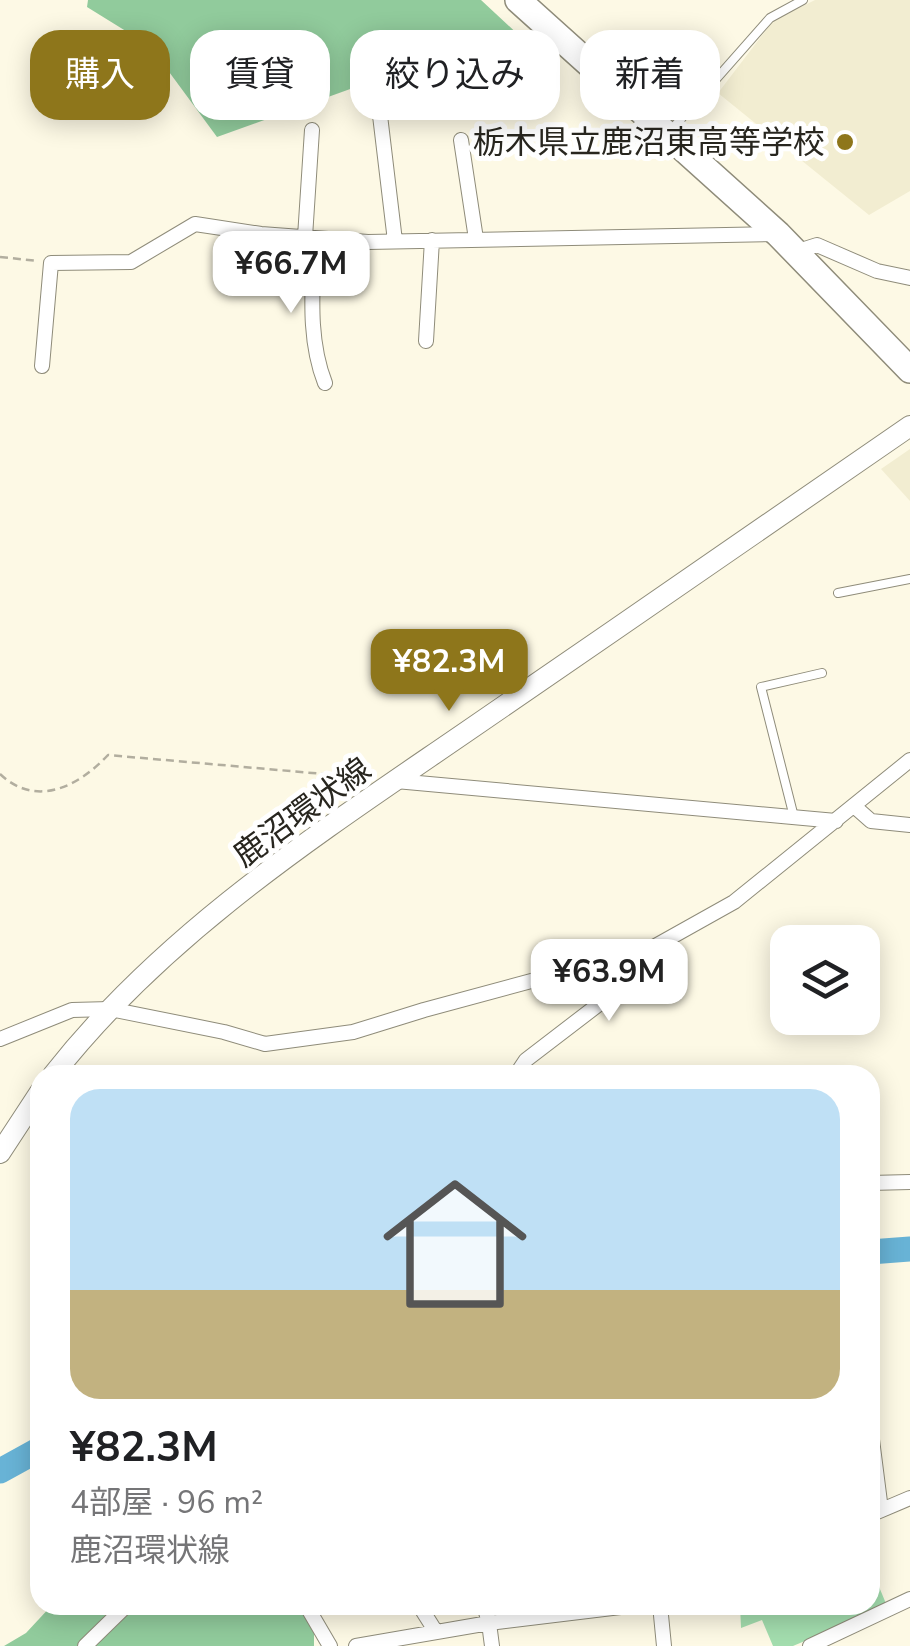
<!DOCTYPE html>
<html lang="ja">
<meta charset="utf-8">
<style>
:root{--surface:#fff;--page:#f6f6f6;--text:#202124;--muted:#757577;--line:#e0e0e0;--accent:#8e761b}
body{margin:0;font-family:"Nunito Sans","Noto Sans JP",sans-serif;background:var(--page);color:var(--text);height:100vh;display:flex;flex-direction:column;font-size:38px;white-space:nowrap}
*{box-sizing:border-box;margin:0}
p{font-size:32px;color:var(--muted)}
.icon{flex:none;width:55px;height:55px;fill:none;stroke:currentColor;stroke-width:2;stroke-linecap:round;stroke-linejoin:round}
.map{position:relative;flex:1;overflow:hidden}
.sheet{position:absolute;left:30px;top:1065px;width:850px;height:550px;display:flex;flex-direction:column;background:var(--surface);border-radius:30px;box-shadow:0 5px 25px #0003}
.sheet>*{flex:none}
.guide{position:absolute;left:30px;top:30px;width:850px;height:90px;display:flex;gap:20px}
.tools{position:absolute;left:770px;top:925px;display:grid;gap:20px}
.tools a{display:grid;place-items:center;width:110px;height:110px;border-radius:20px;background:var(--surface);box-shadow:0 5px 25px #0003;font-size:50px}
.price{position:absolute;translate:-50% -85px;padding:0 22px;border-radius:20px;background:#fff;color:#222;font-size:32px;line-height:65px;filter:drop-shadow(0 2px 5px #0008)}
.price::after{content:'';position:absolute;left:50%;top:60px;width:30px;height:22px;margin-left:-15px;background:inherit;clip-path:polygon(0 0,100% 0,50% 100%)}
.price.selected{background:var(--accent);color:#fff}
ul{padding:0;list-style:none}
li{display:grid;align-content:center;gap:20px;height:530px;padding:0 40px}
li+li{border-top:2px solid var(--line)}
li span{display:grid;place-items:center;height:310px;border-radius:30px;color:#555}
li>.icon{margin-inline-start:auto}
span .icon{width:180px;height:180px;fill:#fffc;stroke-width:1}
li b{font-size:42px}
.chip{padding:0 35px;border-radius:30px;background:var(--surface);box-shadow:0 5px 25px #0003;font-size:35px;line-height:90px}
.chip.selected{background:var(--accent);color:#fff}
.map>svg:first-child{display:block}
</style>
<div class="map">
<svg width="910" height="1646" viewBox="0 0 910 1646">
<rect width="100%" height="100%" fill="#fdf9e5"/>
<!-- built -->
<path fill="#f2edd1" d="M815,0H910V191L869,215L718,93L773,21Z
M910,449V501L881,469Z"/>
<!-- green -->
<path fill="#a3ddae" d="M870,1565L887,1606L793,1646H773L762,1620L741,1628L740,1605H870Z"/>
<!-- forest -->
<path fill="#91cb9c" d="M88,0H481L524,40L436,58L217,137L150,46L87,7Z
M52,1605H314V1646H4L26,1633Z"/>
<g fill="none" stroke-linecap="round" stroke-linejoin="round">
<!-- river -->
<path stroke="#68b3d6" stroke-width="25" d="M870,1252L910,1249
M0,1471L40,1449"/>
<!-- lane casing -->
<g stroke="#8f8c7a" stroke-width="10">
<path id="lane" d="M672,129L770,18L803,0
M838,593L910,579
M794,817L761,687L822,673"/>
</g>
<!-- street casing -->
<g stroke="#8f8c7a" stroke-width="16">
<path id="street" d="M379,107L395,241
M461,140L476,239
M305,237L312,130
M314,238C313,287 307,337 325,383
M795,252L817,245L877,271L910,278
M426,341L432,240
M42,366L51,263L131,262L195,224L261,234L368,242L775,234
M396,781L836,821
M854,806L871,821L910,825
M0,1039L72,1010L110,1009L224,1032L265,1044L353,1032L424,1010L650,949L734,902L910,760
M516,1075L526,1060L646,968L650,949
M870,1183L910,1182
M870,1424L881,1510
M870,1515L910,1498
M306,1605L330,1646
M419,1605L436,1632
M484,1605L489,1623L637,1605
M660,1605L664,1646
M85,1646L127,1605
M356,1646L489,1623L492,1646
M810,1646L910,1599"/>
</g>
<!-- secondary casing -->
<g stroke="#8f8c7a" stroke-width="22">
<path id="secondary" d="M53,1075C164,933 319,833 466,732C614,630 762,529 910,426
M0,1153L40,1092"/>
</g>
<!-- highway casing -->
<g stroke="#8f8c7a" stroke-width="28">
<path id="highway" d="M518,0L778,234L910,370"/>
</g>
<!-- path -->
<path stroke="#b2ae9f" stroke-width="2.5" stroke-dasharray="8 5" stroke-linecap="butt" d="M0,257L38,261
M0,774C36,808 78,787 108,755L369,778"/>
<!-- lane -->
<use href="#lane" stroke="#fff" stroke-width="8"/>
<!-- street -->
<use href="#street" stroke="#fff" stroke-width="14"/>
<!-- secondary -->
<use href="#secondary" stroke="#fff" stroke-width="20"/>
<!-- highway -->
<use href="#highway" stroke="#fff" stroke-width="25"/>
</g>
<!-- markers -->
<circle fill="#8e761b" stroke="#fff" stroke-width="4" cx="845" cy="142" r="10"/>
<g text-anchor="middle" stroke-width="10" stroke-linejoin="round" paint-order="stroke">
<!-- poi labels -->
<g font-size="32" fill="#28261f" stroke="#fff" text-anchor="end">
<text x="825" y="153">栃木県立鹿沼東高等学校</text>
</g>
<!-- street labels -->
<g font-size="32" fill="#28261f" stroke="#fff">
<text transform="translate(302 812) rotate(-36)" y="11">鹿沼環状線</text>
</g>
</g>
</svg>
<div class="tools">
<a><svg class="icon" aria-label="layers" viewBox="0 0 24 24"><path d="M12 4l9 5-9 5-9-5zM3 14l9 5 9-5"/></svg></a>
</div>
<b class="price" style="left:291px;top:316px">¥66.7M</b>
<b class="price selected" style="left:449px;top:714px">¥82.3M</b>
<b class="price" style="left:609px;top:1024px">¥63.9M</b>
<div class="guide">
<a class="chip selected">購入</a>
<a class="chip">賃貸</a>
<a class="chip">絞り込み</a>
<a class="chip">新着</a>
</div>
<section class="sheet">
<ul>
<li><span style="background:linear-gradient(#bfe0f5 65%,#c2b280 0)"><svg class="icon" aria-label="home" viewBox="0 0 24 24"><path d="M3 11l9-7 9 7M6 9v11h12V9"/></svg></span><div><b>¥82.3M</b><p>4部屋 · 96 m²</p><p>鹿沼環状線</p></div></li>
</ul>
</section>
</div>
